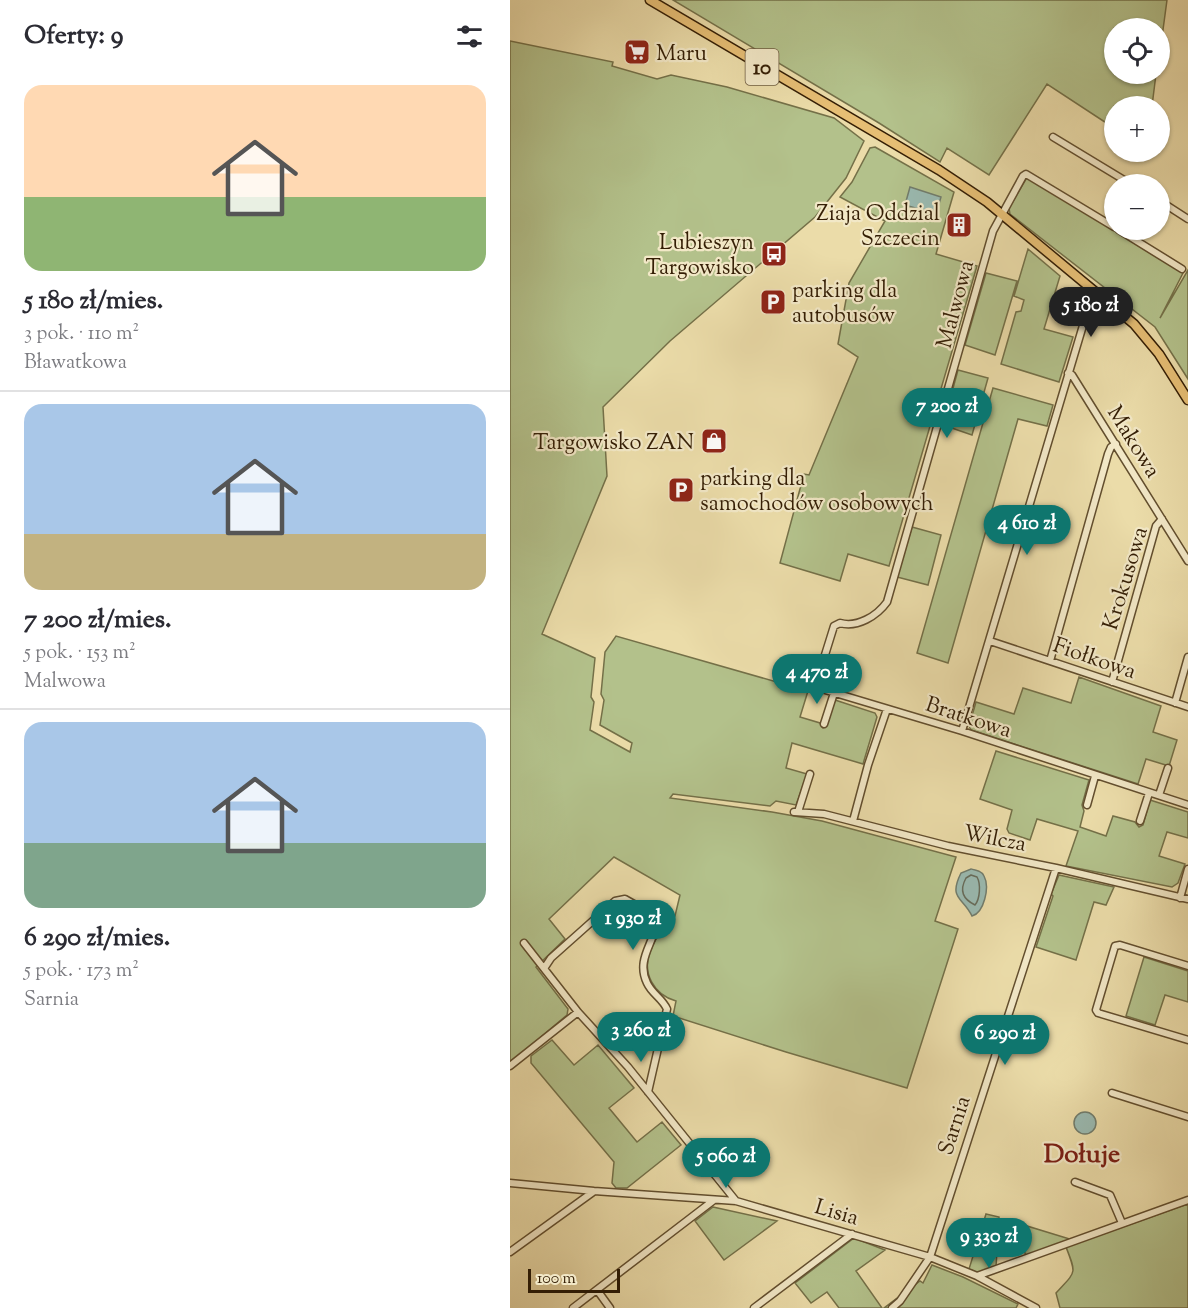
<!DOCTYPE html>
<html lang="pl">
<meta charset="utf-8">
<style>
:root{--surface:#fff;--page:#f2f2f3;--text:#2b2b33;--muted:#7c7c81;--line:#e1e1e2;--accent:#0f766e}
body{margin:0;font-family:"Sorts Mill Goudy",serif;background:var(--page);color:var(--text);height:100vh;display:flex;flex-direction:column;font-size:22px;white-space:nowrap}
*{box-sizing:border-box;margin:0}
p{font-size:20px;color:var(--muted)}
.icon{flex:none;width:33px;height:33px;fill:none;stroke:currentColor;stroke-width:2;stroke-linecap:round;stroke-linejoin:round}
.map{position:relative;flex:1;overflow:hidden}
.panel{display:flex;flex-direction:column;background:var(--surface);width:510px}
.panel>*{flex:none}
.buttons{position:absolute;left:594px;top:18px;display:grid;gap:12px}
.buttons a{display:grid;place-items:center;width:66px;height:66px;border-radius:50%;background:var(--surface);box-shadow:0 2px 4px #0004;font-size:30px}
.scale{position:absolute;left:18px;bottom:15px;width:92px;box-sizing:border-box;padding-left:6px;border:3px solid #341e05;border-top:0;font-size:16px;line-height:21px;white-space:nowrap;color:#341e05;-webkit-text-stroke:4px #f2e8c7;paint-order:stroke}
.price{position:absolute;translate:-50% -51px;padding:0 14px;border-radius:21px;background:var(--accent);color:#fff;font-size:20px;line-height:39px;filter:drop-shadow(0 2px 3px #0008)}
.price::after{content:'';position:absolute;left:50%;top:36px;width:18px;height:14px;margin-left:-9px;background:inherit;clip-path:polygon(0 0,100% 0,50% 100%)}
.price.on{background:#222;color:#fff}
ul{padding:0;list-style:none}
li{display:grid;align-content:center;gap:12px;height:318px;padding:0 24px}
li+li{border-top:2px solid var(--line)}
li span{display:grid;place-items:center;height:186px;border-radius:18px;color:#555}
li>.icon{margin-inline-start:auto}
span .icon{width:108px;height:108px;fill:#fffc;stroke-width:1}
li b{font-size:26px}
h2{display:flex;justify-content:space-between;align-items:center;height:72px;padding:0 24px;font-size:26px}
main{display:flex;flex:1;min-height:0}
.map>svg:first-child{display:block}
</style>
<main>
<section class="panel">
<h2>Oferty: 9<svg class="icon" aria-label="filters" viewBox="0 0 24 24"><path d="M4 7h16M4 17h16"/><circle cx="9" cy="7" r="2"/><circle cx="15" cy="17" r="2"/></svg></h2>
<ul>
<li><span style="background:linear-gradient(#ffd9b3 60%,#8fb573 0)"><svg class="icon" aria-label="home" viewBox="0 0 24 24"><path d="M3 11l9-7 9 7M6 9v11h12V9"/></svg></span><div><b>5 180 zł/mies.</b><p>3 pok. · 110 m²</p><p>Bławatkowa</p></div></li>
<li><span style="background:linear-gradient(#a9c7e8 70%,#c2b280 0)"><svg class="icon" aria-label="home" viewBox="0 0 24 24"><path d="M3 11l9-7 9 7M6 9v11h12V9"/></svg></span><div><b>7 200 zł/mies.</b><p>5 pok. · 153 m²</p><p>Malwowa</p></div></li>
<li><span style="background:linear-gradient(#a9c7e8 65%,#7fa58c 0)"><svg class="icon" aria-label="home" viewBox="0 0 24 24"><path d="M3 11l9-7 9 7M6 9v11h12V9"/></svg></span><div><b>6 290 zł/mies.</b><p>5 pok. · 173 m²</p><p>Sarnia</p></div></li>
</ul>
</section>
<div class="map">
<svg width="678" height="1308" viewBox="0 0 678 1308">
<rect width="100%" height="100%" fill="#ebdca9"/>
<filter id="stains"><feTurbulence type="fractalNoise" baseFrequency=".00333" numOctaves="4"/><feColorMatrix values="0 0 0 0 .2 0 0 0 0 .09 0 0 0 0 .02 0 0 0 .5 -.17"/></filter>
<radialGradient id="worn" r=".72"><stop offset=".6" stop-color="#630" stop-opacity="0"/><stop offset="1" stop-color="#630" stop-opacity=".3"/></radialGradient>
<!-- green -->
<path fill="#b3c18b" stroke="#747048" stroke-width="1.5" d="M163,0H657L650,52V28H604V74H646L642,106H604V128L537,84L479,175L437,148L430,162L369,123Z
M0,41L103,62L102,66L147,79L161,75L217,87L324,118L354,141L336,178L305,217L160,341L93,407L97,476L32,634L85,658L81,697L84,702L80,730L120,752L122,743L90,725L94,700L91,694L95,652L106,636L298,691L290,717L310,723L313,728L317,725L325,700L365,713L367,717L353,764L282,743L276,768L297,774L286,805L266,801L260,806L163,794L160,798L262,812L312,821L446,857L425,921L448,929L397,1088L276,1052L163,1016L166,1001C144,995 132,973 140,952C144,940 153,928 159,918L165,916L170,895L104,857L39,919L55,939L26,967L58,1009L57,1015L0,1063Z
M365,147L444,192L426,254L467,266L379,566L338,554L330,581L270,563L294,474L299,475L348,357L328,344L339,283L375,221L330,197L342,182L360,148Z
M516,179H520L673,273L650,318L678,270V379L645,327L500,214L499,208Z
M518,249L550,276L534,329L563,337L549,382L491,364L506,312L511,311L514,300L504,296Z
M476,273L507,281L485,355L455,345Z
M448,370L478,378L462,435L433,425Z
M483,388L543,405L537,426L508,419L438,663L407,653Z
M402,527L431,535L418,585L387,577Z
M569,677L651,706L643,732L667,740L659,766L636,759L628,784L461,730L459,726L466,702L504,714L513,688L561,703Z
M486,751L579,780L572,805L574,811L570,827L596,836L603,816L625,822L629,827L633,825L640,800L678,812V838L657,832L649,856L675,864L668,883L662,887L556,866L568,831L527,819L520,840L499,833L497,829L502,810L470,799Z
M549,875L604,887L596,905L584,902L566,960L526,947L543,896L541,894Z
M634,957L678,971V1002L655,995L645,1025L616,1016Z
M42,1040L64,1065L88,1045L124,1088L99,1108L127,1142L152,1122L171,1145L117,1188H106L102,1183L104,1162L21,1063V1056Z
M678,1204V1308H550L546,1293C566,1271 567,1275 556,1247Z
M203,1207L267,1221L214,1260L185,1221Z
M476,1214L489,1217L486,1267L468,1273L459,1269Z
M504,1222L563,1240L516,1256Z
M344,1238L375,1250L346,1271L372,1308H329L317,1292L301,1303L285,1283Z
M422,1265L453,1277L508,1304L506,1308H374L410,1281L413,1283Z"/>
<!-- water -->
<path fill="#9abab1" stroke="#717c6c" stroke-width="1.5" d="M400,187L431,197L426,214L395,205Z
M461,869C466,870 472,871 474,876C480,887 474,913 462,916C453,897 438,899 451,873Z
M564 1123a11 11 0 1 1 22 0a11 11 0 1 1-22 0Z"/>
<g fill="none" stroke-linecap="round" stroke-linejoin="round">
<!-- shore -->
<path stroke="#676c5b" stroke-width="1.5" d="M461,875L467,877C471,884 470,899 465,905C453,899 449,891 456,878Z"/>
<!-- minor casing -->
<g stroke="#624e2e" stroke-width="9">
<path id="minor" d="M543,137L619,183V184
M650,201L678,219
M598,223L604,210
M604,227L516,174L513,176L483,231L377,602C367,616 347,628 330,623L324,626L305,687L452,731L678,805
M609,230L672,269
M558,373L562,375L678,561
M480,641L678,707
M540,661L598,454L601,447L606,444
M602,682L646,526L652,519
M665,703L678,657
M314,724L324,693
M452,731L577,312L589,294
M649,795L658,768
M577,805L585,776
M284,812L314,814L438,846L546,868L678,899
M288,812L300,774
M343,821L358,765L377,709
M630,821L639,793
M670,898L678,869
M14,943L68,1012L118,1067L226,1201
M678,966L610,945L605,946L586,1010L588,1013L678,1040
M35,967L41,958L105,901L115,899L145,916C150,939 124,956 137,983C142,994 152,998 157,1009L138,1092
M0,1066L68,1012
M602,1093L678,1117
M565,1182L600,1195L612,1223
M0,1183L84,1191L226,1201L420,1257L467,1276L526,1308
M0,1252L83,1192
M467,1276L678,1200
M87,1290L100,1308
M63,1308L204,1200
M244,1308L342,1234
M382,1308L390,1301L420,1257L546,868"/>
</g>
<!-- major casing -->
<g stroke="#341e05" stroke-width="11">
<path id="major" d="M140,0L429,170L477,202L624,324L649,354L678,400"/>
</g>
<!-- minor -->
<use href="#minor" stroke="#f2e8c7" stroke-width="6"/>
<!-- major -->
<use href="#major" stroke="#e6be74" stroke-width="8"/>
</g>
<!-- icons -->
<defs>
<g id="supermarket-square" transform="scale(1.35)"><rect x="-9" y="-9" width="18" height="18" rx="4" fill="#8f2418" stroke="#f2e8c7"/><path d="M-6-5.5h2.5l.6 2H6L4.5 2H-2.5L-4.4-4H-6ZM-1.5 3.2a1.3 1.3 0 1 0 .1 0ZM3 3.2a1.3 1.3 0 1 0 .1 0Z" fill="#fff"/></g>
<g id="building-square" transform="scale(1.35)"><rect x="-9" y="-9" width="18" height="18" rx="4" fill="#8f2418" stroke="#f2e8c7"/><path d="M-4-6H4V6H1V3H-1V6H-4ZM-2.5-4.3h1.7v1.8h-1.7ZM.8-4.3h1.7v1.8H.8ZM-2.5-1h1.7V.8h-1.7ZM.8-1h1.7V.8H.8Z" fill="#fff"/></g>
<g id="bus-square" transform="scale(1.35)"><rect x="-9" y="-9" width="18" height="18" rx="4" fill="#8f2418" stroke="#f2e8c7"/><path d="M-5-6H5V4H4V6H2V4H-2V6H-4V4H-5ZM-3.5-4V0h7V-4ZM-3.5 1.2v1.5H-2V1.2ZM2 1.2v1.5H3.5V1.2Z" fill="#fff"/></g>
<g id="parking-square" transform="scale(1.35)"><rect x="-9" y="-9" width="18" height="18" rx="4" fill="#8f2418" stroke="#f2e8c7"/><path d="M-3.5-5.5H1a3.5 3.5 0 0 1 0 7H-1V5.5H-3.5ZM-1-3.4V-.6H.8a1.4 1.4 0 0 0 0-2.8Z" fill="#fff"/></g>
<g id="shop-square" transform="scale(1.35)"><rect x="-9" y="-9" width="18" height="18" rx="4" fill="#8f2418" stroke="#f2e8c7"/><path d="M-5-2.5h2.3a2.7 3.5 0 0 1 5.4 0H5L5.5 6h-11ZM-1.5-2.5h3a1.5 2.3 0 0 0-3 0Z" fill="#fff"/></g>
</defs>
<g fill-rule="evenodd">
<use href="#supermarket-square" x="127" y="52"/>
<use href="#building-square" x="449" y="225"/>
<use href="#bus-square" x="264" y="254"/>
<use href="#parking-square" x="263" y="302"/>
<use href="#shop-square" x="204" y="441"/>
<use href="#parking-square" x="171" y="490"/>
</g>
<g text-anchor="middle" stroke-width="4.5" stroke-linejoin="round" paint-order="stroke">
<!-- shield labels -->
<rect fill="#f2e8c7" stroke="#6d5b3f" stroke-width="1.5" x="235.5" y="49" width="33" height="36" rx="4.5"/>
<g font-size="21" font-weight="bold" fill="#341e05">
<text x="252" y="74">10</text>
</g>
<!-- poi labels -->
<g font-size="22" fill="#341e05" stroke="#f2e8c7" text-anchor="start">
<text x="146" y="60">Maru</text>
<text x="430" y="220" text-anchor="end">Ziaja Oddzial<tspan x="430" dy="25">Szczecin</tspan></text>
<text x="244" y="249" text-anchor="end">Lubieszyn<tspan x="244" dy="25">Targowisko</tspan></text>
<text x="282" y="297">parking dla<tspan x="282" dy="25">autobusów</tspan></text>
<text x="184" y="449" text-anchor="end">Targowisko ZAN</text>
<text x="190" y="485">parking dla<tspan x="190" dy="25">samochodów osobowych</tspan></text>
</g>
<!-- street labels -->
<g font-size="22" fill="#341e05" stroke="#f2e8c7">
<text transform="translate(444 304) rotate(-75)" y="8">Malwowa</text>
<text transform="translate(625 441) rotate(58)" y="8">Makowa</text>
<text transform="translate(614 578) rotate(-73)" y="8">Krokusowa</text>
<text transform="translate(585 657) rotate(19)" y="8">Fiołkowa</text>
<text transform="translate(459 716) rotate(18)" y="8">Bratkowa</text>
<text transform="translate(485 837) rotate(11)" y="8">Wilcza</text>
<text transform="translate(443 1125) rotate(-72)" y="8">Sarnia</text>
<text transform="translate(327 1211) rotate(16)" y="8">Lisia</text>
</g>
<!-- quarter labels -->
<g font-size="26" font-weight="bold" fill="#7a1f14" stroke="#f2e8c7">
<text x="572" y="1162">Dołuje</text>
</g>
</g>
<rect width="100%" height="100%" filter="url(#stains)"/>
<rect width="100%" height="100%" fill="url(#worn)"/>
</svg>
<div class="buttons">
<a><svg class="icon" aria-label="locate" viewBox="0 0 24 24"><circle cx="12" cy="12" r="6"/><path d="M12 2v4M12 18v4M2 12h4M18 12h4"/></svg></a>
<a>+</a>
<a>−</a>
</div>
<div class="scale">100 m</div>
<b class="price on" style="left:581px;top:338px">5 180 zł</b>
<b class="price" style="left:437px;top:439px">7 200 zł</b>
<b class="price" style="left:517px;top:556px">4 610 zł</b>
<b class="price" style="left:307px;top:705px">4 470 zł</b>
<b class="price" style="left:123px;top:951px">1 930 zł</b>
<b class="price" style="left:131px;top:1063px">3 260 zł</b>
<b class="price" style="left:495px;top:1066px">6 290 zł</b>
<b class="price" style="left:216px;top:1189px">5 060 zł</b>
<b class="price" style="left:479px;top:1269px">9 330 zł</b>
</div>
</main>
